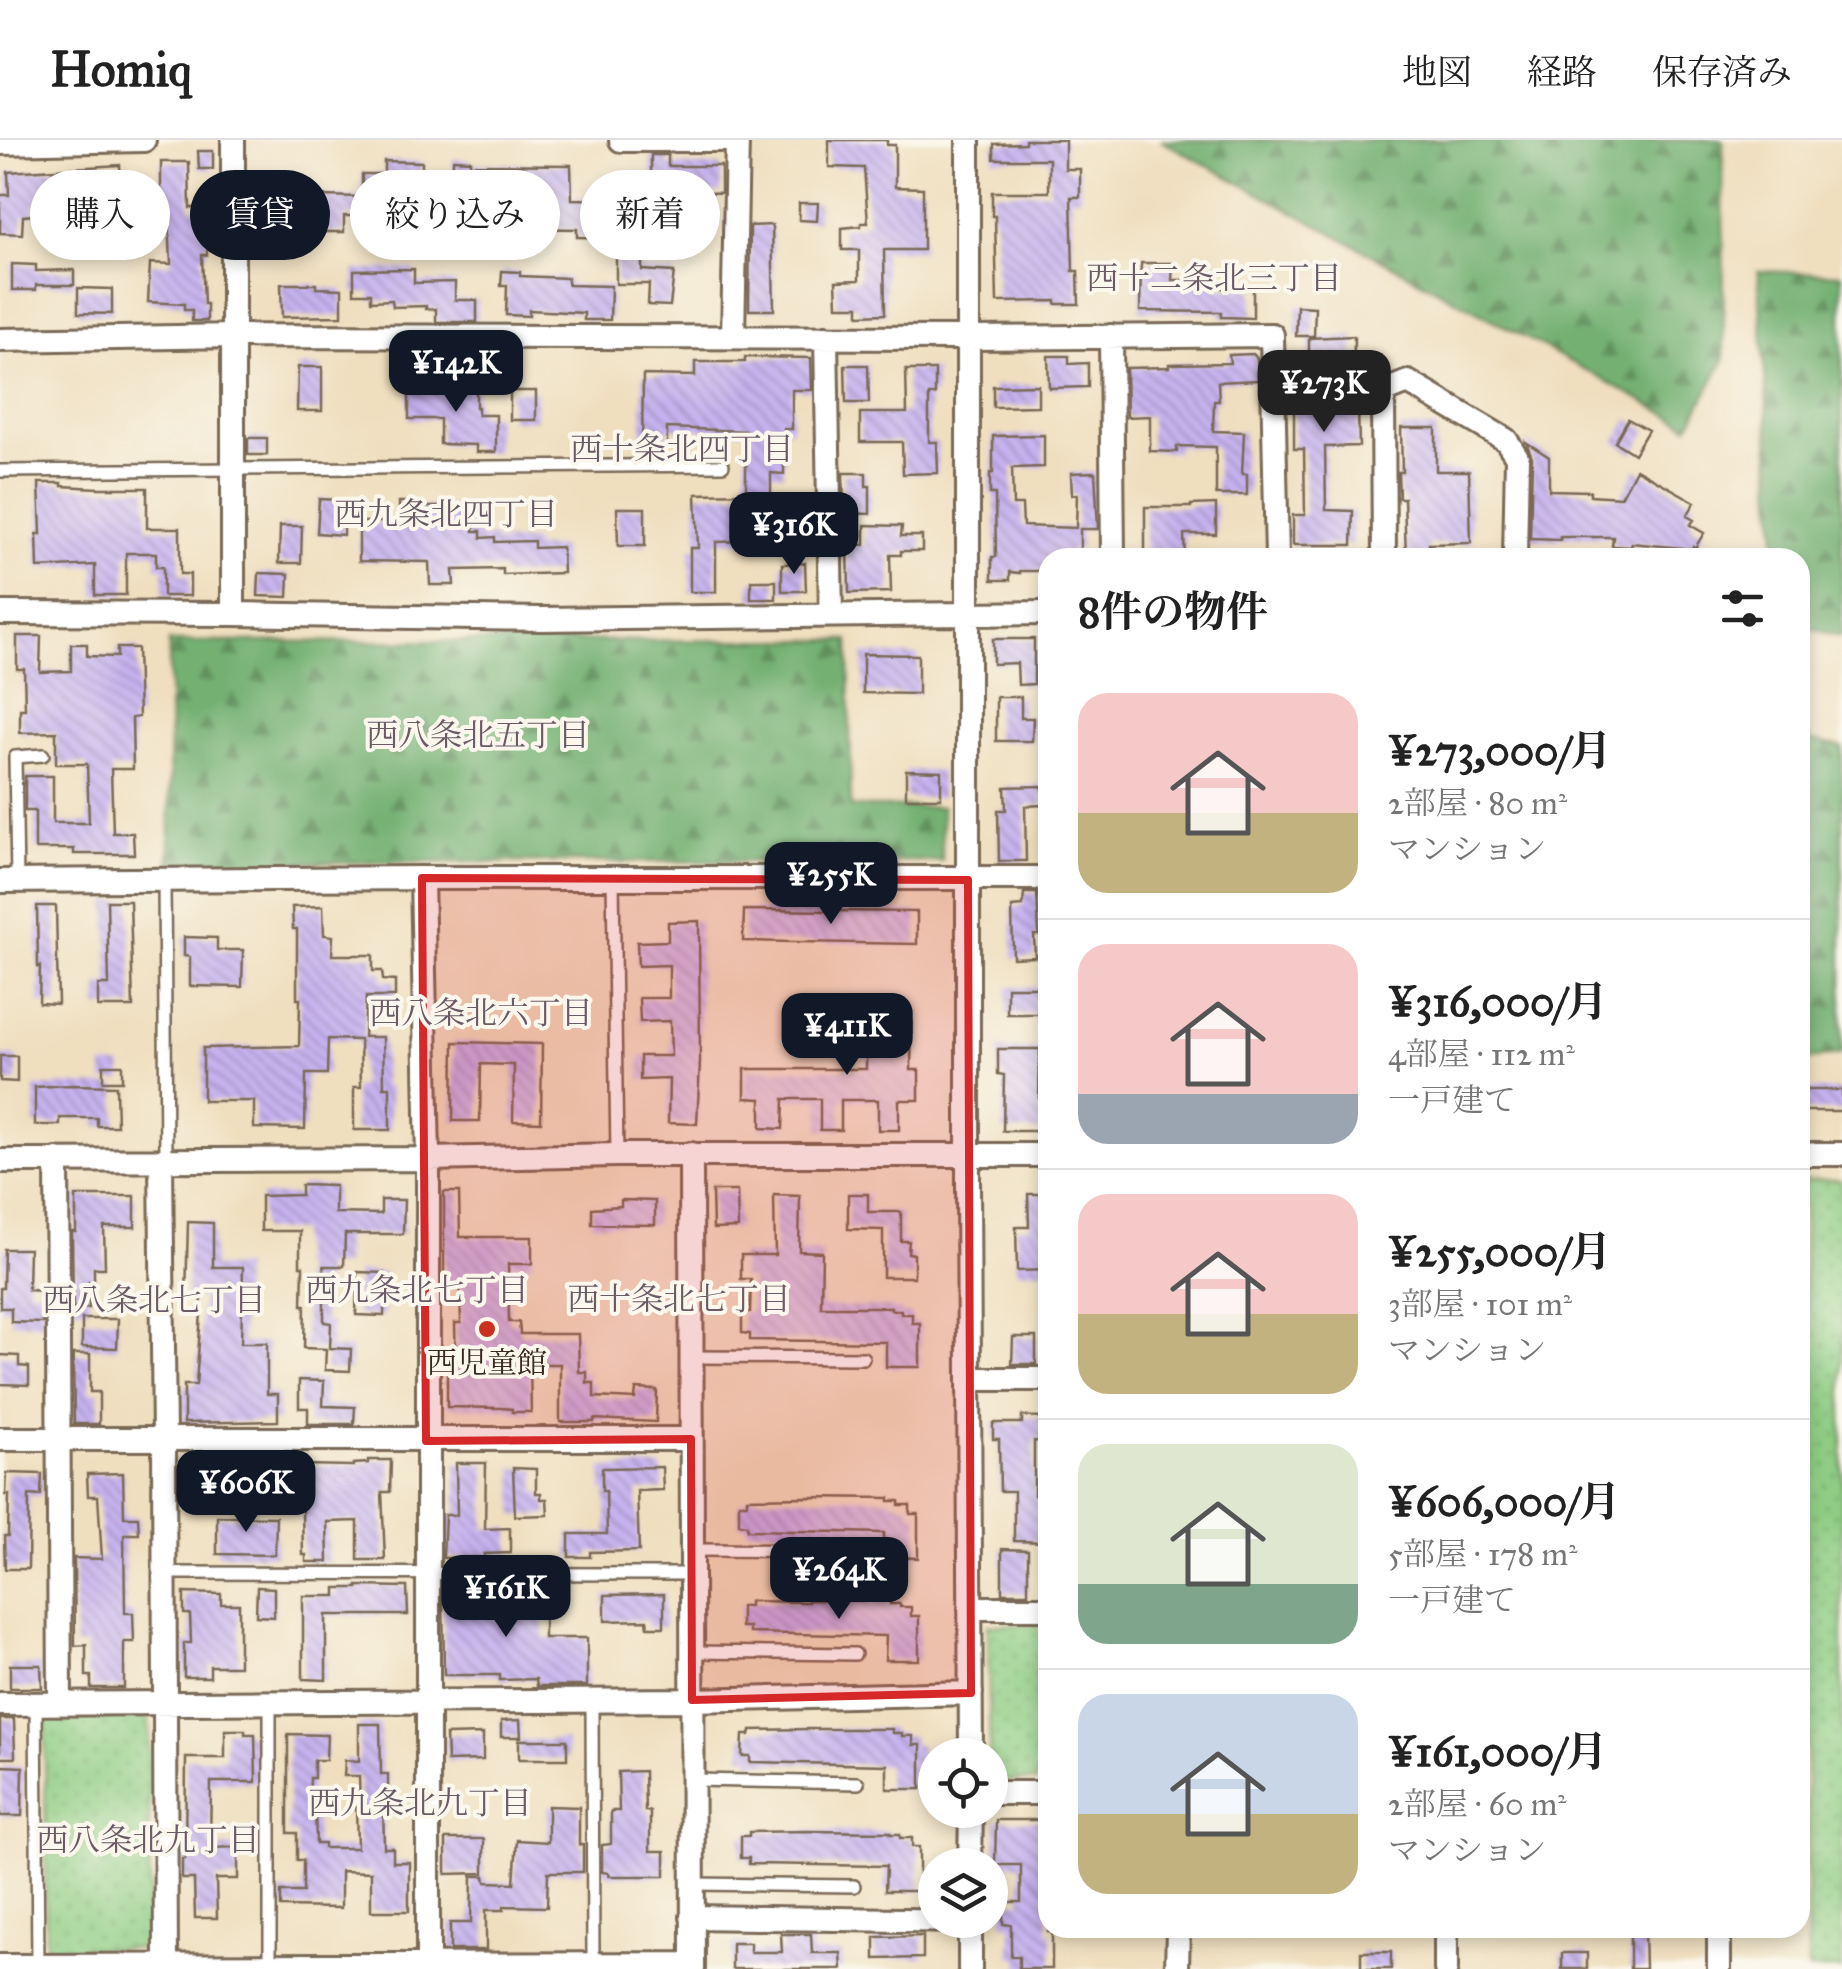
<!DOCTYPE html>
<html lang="ja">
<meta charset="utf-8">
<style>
:root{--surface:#fff;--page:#f6f6f6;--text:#222;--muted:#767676;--line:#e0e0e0;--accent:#111827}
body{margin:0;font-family:"IM FELL Great Primer","Noto Serif JP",serif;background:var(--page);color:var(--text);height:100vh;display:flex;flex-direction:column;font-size:38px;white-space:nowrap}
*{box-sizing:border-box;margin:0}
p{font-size:32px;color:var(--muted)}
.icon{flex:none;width:55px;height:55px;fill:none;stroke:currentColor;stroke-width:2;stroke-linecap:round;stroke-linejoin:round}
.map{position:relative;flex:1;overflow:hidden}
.sheet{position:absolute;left:1038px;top:408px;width:772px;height:1390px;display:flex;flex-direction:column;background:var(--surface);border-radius:30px;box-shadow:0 5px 15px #0003}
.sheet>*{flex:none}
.guide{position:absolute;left:30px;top:30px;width:858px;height:90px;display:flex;gap:20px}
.tools{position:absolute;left:918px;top:1598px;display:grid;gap:20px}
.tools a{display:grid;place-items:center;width:90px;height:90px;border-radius:50%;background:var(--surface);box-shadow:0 5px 15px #0003;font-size:50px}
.price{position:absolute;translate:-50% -85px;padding:0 22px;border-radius:20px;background:var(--accent);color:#fff;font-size:32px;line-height:65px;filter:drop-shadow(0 2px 5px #0008)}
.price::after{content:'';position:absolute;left:50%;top:60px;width:30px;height:22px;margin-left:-15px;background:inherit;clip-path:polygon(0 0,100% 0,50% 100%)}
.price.active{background:#222;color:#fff}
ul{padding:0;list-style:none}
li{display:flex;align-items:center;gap:30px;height:250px;padding:0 40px}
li+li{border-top:2px solid var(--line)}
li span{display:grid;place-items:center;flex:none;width:280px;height:200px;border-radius:30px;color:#555}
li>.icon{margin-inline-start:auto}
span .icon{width:120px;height:120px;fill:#fffc;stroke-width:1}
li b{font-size:42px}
h2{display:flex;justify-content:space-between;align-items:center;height:120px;padding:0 40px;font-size:42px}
.pill{padding:0 35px;border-radius:45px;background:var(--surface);box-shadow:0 5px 15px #0003;font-size:35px;line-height:90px}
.pill.active{background:var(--accent);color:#fff}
header{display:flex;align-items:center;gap:60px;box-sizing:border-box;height:140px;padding:0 50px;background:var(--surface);border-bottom:2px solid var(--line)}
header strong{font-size:48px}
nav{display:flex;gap:55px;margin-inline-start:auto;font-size:35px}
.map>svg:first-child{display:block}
</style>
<header>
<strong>Homiq</strong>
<nav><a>地図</a><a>経路</a><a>保存済み</a></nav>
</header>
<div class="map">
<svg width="1842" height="1829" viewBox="0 0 1842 1829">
<defs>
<pattern id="forest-firs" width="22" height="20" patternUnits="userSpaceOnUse" patternTransform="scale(2.5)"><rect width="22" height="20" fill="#73b072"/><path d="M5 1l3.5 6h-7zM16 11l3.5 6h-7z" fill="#608f5d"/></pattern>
<pattern id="park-dots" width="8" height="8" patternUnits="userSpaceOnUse" patternTransform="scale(2.5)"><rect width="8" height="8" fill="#8fcd84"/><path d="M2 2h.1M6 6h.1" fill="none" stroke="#7cb072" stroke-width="1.8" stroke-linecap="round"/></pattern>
<pattern id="building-back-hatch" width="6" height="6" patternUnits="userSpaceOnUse" patternTransform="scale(2.5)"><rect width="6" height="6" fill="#c7b2ef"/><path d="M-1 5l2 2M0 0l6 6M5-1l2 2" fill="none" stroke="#a391c1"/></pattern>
</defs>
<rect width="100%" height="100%" fill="#fbf7ec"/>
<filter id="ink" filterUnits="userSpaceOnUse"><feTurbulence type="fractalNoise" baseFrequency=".01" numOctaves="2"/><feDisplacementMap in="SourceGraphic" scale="20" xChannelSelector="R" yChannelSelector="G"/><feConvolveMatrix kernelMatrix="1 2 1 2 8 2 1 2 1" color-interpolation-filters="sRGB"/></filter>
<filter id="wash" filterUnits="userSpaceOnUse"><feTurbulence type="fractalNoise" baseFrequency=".0048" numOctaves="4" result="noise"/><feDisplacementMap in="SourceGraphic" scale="40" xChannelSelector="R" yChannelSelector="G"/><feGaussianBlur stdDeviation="2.25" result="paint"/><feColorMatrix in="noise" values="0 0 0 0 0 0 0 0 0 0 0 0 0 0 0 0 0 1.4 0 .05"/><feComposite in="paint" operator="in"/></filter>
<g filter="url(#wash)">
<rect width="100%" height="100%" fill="#efdfbf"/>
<!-- forest -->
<path fill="url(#forest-firs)" stroke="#576d48" stroke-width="2.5" d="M1160,0H1723L1724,221L1689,286Z
M1758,131L1842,134V497L1800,486V418L1777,417Z
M849,500L851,667H942V721L170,723L169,502Z
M1800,598L1842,607V914L1800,921Z"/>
<!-- park -->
<path fill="url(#park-dots)" stroke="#657c51" stroke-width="2.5" d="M1804,1040H1842V1829H1808Z
M988,1485H1047V1641H990Z
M45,1578H149L150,1808L46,1809Z"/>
<g id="blocks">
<!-- building -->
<path fill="url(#building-back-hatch)" d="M829,0H887V5H895V47L923,48V110H884L885,174L859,175V166H837L836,141L859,140V110H842V88L861,86V83H868L864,28L829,27Z
M1025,0H1065V29H1080V57H1071L1073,131H1078L1079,164H1056V161L997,162L995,76H992V52H1049V19H994V4L1025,3Z
M198,11H213V29H199Z
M651,15H668V26H721V53L696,52V98H673V54H651Z
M453,19L470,20V24L571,25L572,59L612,60V54H636V104H642V130L674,132L670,166L648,165L649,144H616V98L577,97V89L519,88L465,90V99L435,100L434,66H452Z
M384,21L422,22V47H392V76H344V92H320L321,56L362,57V34H384Z
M161,22H189L190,68L209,67L210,96H207V115H202L204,164H207V181H192V170H184V164L148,162L150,123L171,124L169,77L114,80L113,62L34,64V75L23,76L22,94L0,93V55H9L8,32L120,25L121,42H132L133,63L161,61Z
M248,52H268V95H248Z
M799,63H818L817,81L799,80Z
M772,85L774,170H749L750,86Z
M1141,123H1173L1172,140H1204V143H1213V148H1253V178L1221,177V172L1140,171Z
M12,124L36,125V131L74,130V145H36V150H12Z
M414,129V143L455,142V160H477V182H436V169H426V166L393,167L392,160L371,161V153H354V130Z
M502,131L520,132V136L568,138V145L611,146L610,180H584V173L529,170V176L506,175L507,146H501Z
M281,144H316V148L342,149V176L282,177Z
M78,148L112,149V174L78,173Z
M1297,166L1315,167L1314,196H1296Z
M1354,196L1353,269L1358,268L1359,306L1325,307L1326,370L1353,371L1352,405H1293V375H1305L1304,309H1294V256L1292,228L1309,225V198Z
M1253,214L1257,218L1258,240L1218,242L1219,261H1214L1213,291L1244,292L1242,334H1247V355H1216V307L1177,306V312L1150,311V276L1127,277L1126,228L1169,227V224L1230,223L1229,215Z
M1048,216H1069V224L1088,223V247L1049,248Z
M745,217L811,218L812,250H792V289H784V334L771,333V375H768L769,407H747V401L716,402V452H690V408H698L696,354L746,353V291L667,288V307L642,306L643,235L695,236V222H745Z
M845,225H868L869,263H846Z
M298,227H322V271H297Z
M906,230H935V255H929V302H937L938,333L903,334L902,302H860V273H907Z
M459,237H476V267H478V275H496V312H476V305L440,304V279H409V248H459Z
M1038,245V266L993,267V246Z
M510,251H536V280H510Z
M1628,279L1648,290L1634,314L1615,302Z
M1401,288H1436V331H1469L1471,403L1429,404V418H1406L1404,358H1399L1398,332H1402Z
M1044,295V327L1012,328L1013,365H1022L1023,386L1076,388L1077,354L1072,355L1071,333L1095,332L1098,389H1080V410H1070V418H1045L1044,431H1020V433L1010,432V440H992V417H996L995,354H990V333H993V296Z
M248,298H267V315H248Z
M1526,302L1549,317V350L1590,351V355L1621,357L1636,329L1695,362L1687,376L1694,380L1690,385L1704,393L1695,408L1693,406L1692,409L1632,403L1631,407L1612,406L1613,397H1560V400L1530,399L1532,317Z
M843,333H866V346H870V374L844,373Z
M39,343H62V346L98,348H147V388H180V434H190V456H163V427H156V413H126V455H95V425L38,428L37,394H41Z
M319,359L338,360V364L344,365L343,395L317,393Z
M399,362H417V367H475L474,391H481V398L495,397V402L534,401V408L562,407L563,433L503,435V429L453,430L454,445H430L429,422L359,421V382H399Z
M1216,364V394H1184L1185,418H1145V367H1191V365Z
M617,368H645V406H618Z
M865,385L902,386L901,396H922V411H901V415H890L891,452L849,453L848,404L865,405Z
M280,386H302L301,423H279Z
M805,423L806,451H782V424Z
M259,433L289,434L288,457L258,456Z
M751,441H776V459H751Z
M17,496H41L40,532L71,531V504H87V516L117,517V508H137L139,577L132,578L133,629H111L113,693H133L134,714H74V709H35V671H25V636H53V683H89L87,624H56V592L20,593V569H25L24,529H17Z
M993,499H1034V544L1018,545L1017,523L993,524Z
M863,514L918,515V554L863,553Z
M996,557H1021V578H1033L1032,601H996Z
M906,630L941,631V658H906Z
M1043,646V665L1025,666L1026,721H999L998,670H1006L1005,647Z
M1024,753H1037L1039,795H1034L1035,817L1013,818L1012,767L1023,766Z
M107,761H130L133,867H98V845H109Z
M37,766H56L58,864L39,863L40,826L38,827Z
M323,766L324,795L333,796L332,815H373V831H382L383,840L395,841V857H366L364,897H383L384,947H390V990H354V947H361L360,900L328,899L327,934H306L305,989L254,988V961H203V908L299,906L300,859H297V789H293L292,767Z
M744,770L917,772V804L743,801Z
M699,781L700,922L697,984L668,983L669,939L640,940V916H671L670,881L640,882L639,858H669V825L638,826L637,802L668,801V782Z
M184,797L217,798V810H243L242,847L190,846V817L184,816Z
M1007,847H1043V874H1007Z
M867,871H912L911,930H919V960H899V990H878V960H841V990H820V959H784L783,989L761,988V959L745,958V929H866Z
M454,902L542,904L541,982L513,981L514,925L481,924L480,981H453Z
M998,909H1040L1039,958H1048V991H1003L1004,935L998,934Z
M0,916H17V942L0,941Z
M103,925H122V941H103Z
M72,945L116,946L117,986H97V978H60V985H35V947Z
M1805,950H1842V971H1804Z
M301,1045L335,1046V1073L381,1074V1060H404L403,1094H345L344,1126H324V1182L331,1183L330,1208L351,1209L350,1231L325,1230L326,1209L304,1208L305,1165H302L303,1126H300V1091H261V1056L301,1055Z
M712,1051H737L738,1088L713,1089Z
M444,1052H459L460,1097H532V1124H508L509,1182H519L520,1194H578L579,1232H587V1243H594V1257L635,1259L636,1249L657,1250L656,1282L594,1279V1282H560V1224H530L531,1272H512V1269L501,1268L447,1267V1235H456L455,1183H461L460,1143L444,1144Z
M848,1054H868V1072H901V1101H909L908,1113L914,1114V1137H883V1090L848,1089Z
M1028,1054H1044L1045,1087H1048V1130L1017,1131L1016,1087H1029Z
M774,1055L800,1056L799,1111L822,1112L821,1167H891V1170H901V1174H912V1183H920V1227H886V1202L750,1200V1194L742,1193V1172H750L751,1139H741V1115H775Z
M76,1056H135V1087H104L105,1128H94V1142H89V1168H73L72,1092H76Z
M621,1060L655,1061V1085L592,1084V1068L621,1066Z
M188,1082L213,1083V1127H243L241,1203H267V1254H278V1281L184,1283V1245H196L202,1158H186Z
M4,1109H29L28,1150L43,1151V1183L11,1182V1168H0V1148H3Z
M357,1132L385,1133L384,1176L356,1175Z
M82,1179H118L117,1208L82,1207Z
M1013,1197H1036V1224H1012Z
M73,1214H90V1252H99V1284H74Z
M0,1215L19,1216V1226L29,1227V1245L0,1244Z
M299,1240L324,1241L323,1266L355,1267L354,1284H308V1268H299Z
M1022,1276L1048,1279L1046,1302L1034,1301V1355H1048V1402L1014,1401V1351H1000L999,1299H993V1283H1022Z
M368,1320H391L390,1352H382L385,1420H358V1381L327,1382L328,1422H306V1415H303L301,1325L353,1326V1324L368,1323Z
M456,1323H486L485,1389L510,1388V1413L484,1414V1417L443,1418L445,1375H457Z
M662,1327L663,1350L637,1351L639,1411L590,1412V1417H569V1394H607L606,1351H602V1328Z
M513,1328L536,1329V1353H541V1359H547L548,1375L515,1376Z
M7,1333L42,1334L41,1356L29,1355L28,1429H5L4,1396H8L9,1355H6Z
M123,1333L124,1377H138L139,1394H124L125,1473H133L134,1502H124V1548H91V1536H86V1505L75,1506L74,1418L102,1419L98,1356H88L87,1334Z
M806,1357L889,1358V1361H899V1365H910V1374H918V1418L884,1417V1393L747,1390V1385L739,1384V1363H747V1358Z
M217,1376L276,1377L275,1415L217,1414Z
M1002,1409L1028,1410V1453H1002Z
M358,1446L407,1447L408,1475H326V1540L303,1539V1456H336V1448H358Z
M492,1446H516L515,1469H544V1498H587V1546H537L536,1539L500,1540V1535H444L443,1447Z
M257,1447L274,1448V1477L256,1476Z
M184,1453L221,1454V1464H239V1526H210V1537H184V1503H191L190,1474H184Z
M664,1454V1487H648L647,1480L605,1481V1455Z
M808,1460L890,1461V1464H900V1467H911V1476H919V1520H885L886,1496L749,1493V1487H741V1466H749V1461L808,1462Z
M10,1525H41L42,1548H10Z
M0,1579H14L15,1618H0Z
M520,1580L521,1597H501V1581Z
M359,1584H380L381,1634H388V1659H383L384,1708H393V1722H409V1771H371V1732L341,1731V1768L281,1767V1752H303V1720H297V1693H288V1594L327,1595L326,1620H314V1638H310L309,1669L315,1668L316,1704H324V1708H357L356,1666H360L359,1636H344L345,1620L359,1621Z
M810,1589H892V1593H902V1596H913V1605H921V1649H887V1625L750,1622V1616H742L743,1595H750L751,1590Z
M225,1590H245V1594H255L256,1642H211L210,1708L238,1707V1739H216L217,1778H195L194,1739H182V1719H185L186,1618H225Z
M483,1594V1620L447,1621L446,1595Z
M519,1600H567V1619H519Z
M2,1626L23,1627L22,1676H0Z
M644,1631L645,1671H650V1711H665V1736H609V1733L602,1732V1705L611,1704V1671H619L618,1632Z
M548,1666L579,1667V1705H583V1732H548L547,1767L504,1766V1770H486V1810H450V1783H471L472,1736H485L486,1742L514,1743L517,1700L548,1702Z
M996,1680H1048V1792H1052V1829H1019V1817H1011V1785L1003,1784V1762H1021V1725H995Z
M808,1691L890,1692V1694H900V1698H912V1707H919V1751H885L886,1726L749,1724V1718H741V1696H749V1692Z
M446,1699H484V1733L446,1734Z
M1630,1788H1644L1645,1829H1630Z
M781,1794H811L812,1813H841L842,1829H732V1803H750V1812H782Z
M923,1796V1818L875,1819V1797Z
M1361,1812H1391V1829H1361Z
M1562,1813H1587V1829H1562Z"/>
</g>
</g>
<g filter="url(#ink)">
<use href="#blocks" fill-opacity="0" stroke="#7a6956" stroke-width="2.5"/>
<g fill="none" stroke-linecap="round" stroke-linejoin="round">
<!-- lane casing -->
<g stroke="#7a6956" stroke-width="16">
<path id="lane" d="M0,331L723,325
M613,739L617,1015
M164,740L166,1020
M17,741L15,617L43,615
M691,1217L863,1218
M692,1410L861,1411
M165,1433L691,1434
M692,1512L855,1514
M592,1561L593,1824
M36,1563L38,1826
M270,1563V1825
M692,1640L858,1643
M693,1744L854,1746"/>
</g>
<!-- street casing -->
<g stroke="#7a6956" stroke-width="28">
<path id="street" d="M621,0H737L733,197
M968,0V1044L971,1615
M0,3L144,0
M1111,196L1113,418
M826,197L831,475
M0,200L234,196L969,198L1272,195L1277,418
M1384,418L1383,252L1408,242L1506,300L1517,317L1515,418
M0,473L233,474L540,479L1048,473
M233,474V0
M422,738H1048
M0,741L422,738L428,1019V1829
M691,1014L693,1829
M1800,1014H1842
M57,1020L60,1563
M161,1020L164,1299L166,1829
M0,1021L428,1019L617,1015H1048
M969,1239H1048
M0,1299H691
M970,1468H1048
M0,1564L692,1560L971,1553
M990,1653H1048
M970,1725L971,1670
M692,1777L970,1781
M1719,1788V1829
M0,1826L693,1824
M970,1829V1780
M1177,1829L1178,1788
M1446,1829V1788"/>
</g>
<!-- lane -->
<use href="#lane" stroke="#fff" stroke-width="11"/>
<!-- street -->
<use href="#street" stroke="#fff" stroke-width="22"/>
</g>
</g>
<!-- marked area -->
<path fill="#d62828" fill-opacity="0.2" stroke="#d62828" stroke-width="8" stroke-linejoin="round" d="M422,738L968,740L971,1553L692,1560L691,1299L426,1301Z"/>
<!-- markers -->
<circle fill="#c8321e" stroke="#fbf7ec" stroke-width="4" cx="487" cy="1189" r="10"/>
<g text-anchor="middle" stroke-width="8" stroke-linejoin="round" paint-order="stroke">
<!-- poi labels -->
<g font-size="30" fill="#3b2a1e" stroke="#fbf7ec">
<text x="487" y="1233">西児童館</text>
</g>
<!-- neighbourhood labels -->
<g font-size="32" fill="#6c5a67" stroke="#fbf7ec">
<text x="1214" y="149">西十二条北三丁目</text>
<text x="682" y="320">西十条北四丁目</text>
<text x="446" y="385">西九条北四丁目</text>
<text x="478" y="606">西八条北五丁目</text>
<text x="481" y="884">西八条北六丁目</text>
<text x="417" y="1161">西九条北七丁目</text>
<text x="679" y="1170">西十条北七丁目</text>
<text x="154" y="1171">西八条北七丁目</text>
<text x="420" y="1674">西九条北九丁目</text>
<text x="148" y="1711">西八条北九丁目</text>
</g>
</g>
</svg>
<div class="tools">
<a><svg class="icon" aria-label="locate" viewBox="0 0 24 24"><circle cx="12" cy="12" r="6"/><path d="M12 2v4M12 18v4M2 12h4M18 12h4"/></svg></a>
<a><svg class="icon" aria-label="layers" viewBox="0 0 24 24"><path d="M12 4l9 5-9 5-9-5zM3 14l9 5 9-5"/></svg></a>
</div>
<b class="price" style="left:456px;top:275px">¥142K</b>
<b class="price active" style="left:1324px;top:295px">¥273K</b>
<b class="price" style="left:794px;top:437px">¥316K</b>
<b class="price" style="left:831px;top:787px">¥255K</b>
<b class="price" style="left:847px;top:938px">¥411K</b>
<b class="price" style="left:246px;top:1395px">¥606K</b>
<b class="price" style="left:839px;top:1482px">¥264K</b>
<b class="price" style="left:506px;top:1500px">¥161K</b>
<div class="guide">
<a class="pill">購入</a>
<a class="pill active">賃貸</a>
<a class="pill">絞り込み</a>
<a class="pill">新着</a>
</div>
<section class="sheet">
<h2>8件の物件<svg class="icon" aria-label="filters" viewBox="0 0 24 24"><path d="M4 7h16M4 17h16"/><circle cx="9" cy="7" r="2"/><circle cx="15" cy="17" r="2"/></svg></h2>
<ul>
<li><span style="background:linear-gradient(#f6c9c9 60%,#c2b280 0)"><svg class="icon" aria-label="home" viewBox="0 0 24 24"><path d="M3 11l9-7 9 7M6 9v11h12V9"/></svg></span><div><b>¥273,000/月</b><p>2部屋 · 80 m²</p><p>マンション</p></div></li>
<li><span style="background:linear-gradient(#f6c9c9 75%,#9aa5b1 0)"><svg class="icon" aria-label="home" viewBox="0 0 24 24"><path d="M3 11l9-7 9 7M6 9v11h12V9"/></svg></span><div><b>¥316,000/月</b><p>4部屋 · 112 m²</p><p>一戸建て</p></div></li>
<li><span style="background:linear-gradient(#f6c9c9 60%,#c2b280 0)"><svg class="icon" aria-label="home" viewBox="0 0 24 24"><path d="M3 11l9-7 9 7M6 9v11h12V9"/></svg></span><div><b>¥255,000/月</b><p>3部屋 · 101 m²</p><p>マンション</p></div></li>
<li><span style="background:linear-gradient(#dfe7d0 70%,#7fa58c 0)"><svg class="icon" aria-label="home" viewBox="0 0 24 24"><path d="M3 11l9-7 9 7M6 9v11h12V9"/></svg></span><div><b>¥606,000/月</b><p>5部屋 · 178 m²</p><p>一戸建て</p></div></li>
<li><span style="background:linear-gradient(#c9d6e8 60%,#c2b280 0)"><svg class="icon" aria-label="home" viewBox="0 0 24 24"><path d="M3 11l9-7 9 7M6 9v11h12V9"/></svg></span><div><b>¥161,000/月</b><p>2部屋 · 60 m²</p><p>マンション</p></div></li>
</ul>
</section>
</div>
